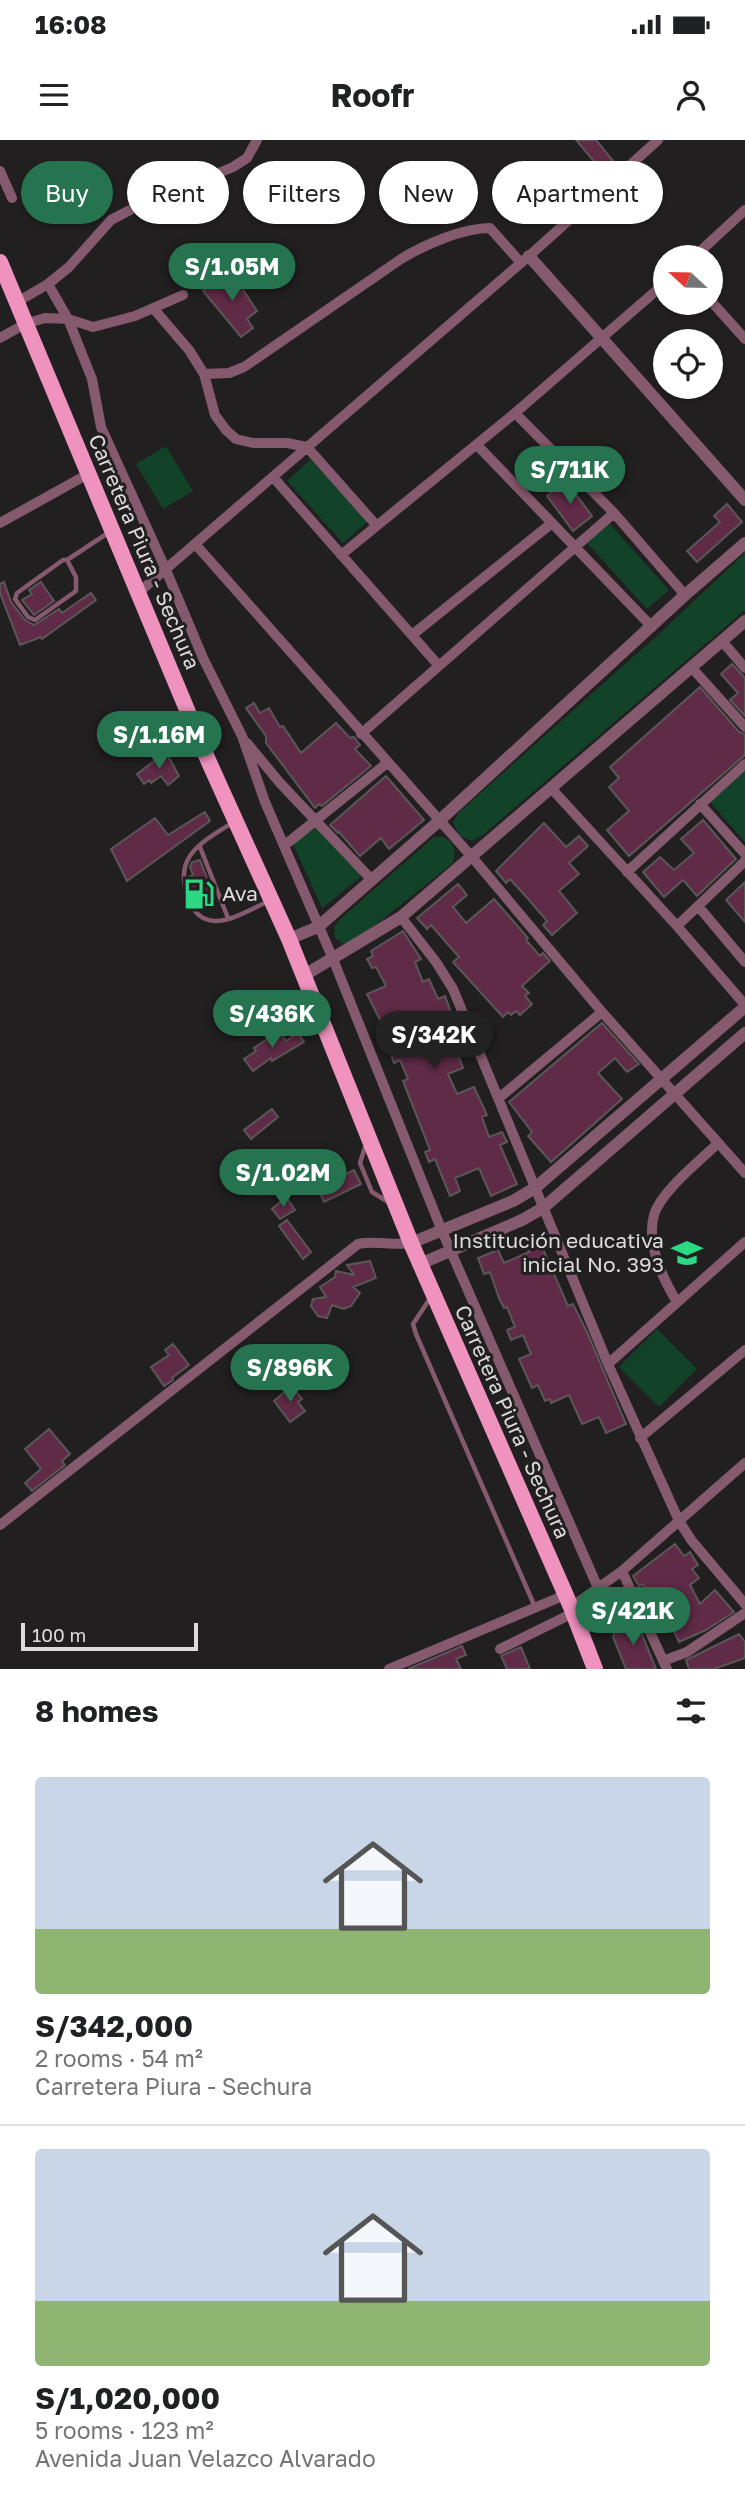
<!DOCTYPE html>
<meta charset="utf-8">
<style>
:root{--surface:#fff;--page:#f2f2f2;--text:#202124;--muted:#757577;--line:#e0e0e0;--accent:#25734f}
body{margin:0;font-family:"Golos Text",sans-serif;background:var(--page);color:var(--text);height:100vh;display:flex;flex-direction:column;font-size:26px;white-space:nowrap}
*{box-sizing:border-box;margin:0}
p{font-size:23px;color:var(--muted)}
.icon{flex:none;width:38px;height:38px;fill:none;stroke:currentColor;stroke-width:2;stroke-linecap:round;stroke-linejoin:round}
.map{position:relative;height:1529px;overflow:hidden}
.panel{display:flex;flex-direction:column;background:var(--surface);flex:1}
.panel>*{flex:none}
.guide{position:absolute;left:21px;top:21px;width:704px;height:63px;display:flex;gap:14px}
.needle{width:46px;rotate:292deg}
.controls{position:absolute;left:653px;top:105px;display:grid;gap:14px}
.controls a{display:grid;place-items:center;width:70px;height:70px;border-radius:50%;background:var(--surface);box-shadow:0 2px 5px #0004;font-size:35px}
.scale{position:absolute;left:21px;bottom:18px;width:177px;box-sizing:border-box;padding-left:7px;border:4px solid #dedbdc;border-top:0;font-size:19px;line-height:24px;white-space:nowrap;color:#dedbdc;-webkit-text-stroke:5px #221f20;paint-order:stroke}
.price{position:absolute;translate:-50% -60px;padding:0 16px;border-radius:24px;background:var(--accent);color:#fff;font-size:23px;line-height:46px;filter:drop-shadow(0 2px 4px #0008)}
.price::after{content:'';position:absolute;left:50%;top:42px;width:21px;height:16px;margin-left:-10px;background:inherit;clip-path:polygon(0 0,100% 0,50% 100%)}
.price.active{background:#222;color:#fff}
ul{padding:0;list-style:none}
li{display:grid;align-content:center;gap:14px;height:371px;padding:0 35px}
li+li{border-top:2px solid var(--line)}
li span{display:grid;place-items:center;height:217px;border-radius:7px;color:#555}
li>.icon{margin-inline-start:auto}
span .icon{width:126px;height:126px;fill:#fffc;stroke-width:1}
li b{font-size:30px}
h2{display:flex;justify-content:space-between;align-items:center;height:84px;padding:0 35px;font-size:30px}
.tag{padding:0 24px;border-radius:32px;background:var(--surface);box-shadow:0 2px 5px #0004;font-size:24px;line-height:63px}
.tag.active{background:var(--accent);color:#fff}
.status{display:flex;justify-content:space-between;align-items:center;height:49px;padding:0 35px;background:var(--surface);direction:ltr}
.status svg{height:19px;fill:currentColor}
header{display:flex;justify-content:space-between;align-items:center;height:91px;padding:0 35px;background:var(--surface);font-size:32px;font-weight:700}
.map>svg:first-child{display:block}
</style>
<div class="status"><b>16:08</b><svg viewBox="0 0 49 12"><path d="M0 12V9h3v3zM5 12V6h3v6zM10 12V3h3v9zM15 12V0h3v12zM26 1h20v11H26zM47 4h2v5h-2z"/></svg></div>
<header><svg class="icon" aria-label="menu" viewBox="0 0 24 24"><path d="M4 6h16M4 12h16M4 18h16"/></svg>Roofr<svg class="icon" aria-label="person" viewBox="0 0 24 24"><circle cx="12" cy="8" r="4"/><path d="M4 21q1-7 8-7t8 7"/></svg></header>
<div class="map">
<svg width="745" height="1529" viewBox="0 0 745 1529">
<rect width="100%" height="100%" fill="#221f20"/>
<!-- green -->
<path fill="#124228" d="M166,306L193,351L163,369L136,324Z
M311,319L367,382L343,403L287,341Z
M609,383L669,450L647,469L587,403Z
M745,413V470L483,695L472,701L460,696L453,683L458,673L660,493Z
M745,631V702L710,662Z
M317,686L363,735L322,768L293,704Z
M434,697H443L451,702L455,711L453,723L353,803L344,804L335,798L334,787L339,780Z
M657,1189L697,1229L659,1267L619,1227Z"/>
<!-- building -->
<path fill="#602b46" stroke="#5b5759" stroke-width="2" d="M576,0H596L614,22L603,32Z
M231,131L257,171L247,179L253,188L241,197L203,151Z
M566,341L592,376L573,391L547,356Z
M727,364L742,382L697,422L687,411L720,382L714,376Z
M4,442L11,462L25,480L34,485L59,469L62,473L91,453L96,460L42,499L41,497L20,505L0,453V444Z
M41,442L54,461L34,475L22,460L32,454L29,450Z
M732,524L745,538V576L730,560L738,553L721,534Z
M700,547L739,592L745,594V615L629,716L607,690L629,671L609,647L619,638L610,627Z
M254,563L260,573L269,568L280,587L283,586L301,613L336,583L350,598L354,597L360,605L355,609L371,626L322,666L319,664L315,668L266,603V596L246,568Z
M166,612L179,636L168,645L161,636L151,643L149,640L144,644L137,634Z
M386,636L424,680L389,709L381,698L360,716L339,692L338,693L330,685Z
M205,672L210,681L127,741L111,709L155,678L168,695Z
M703,680L736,719L697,756L683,740L664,757L643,732L660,717L674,730L694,713L681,699Z
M544,683L566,707L579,696L588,706L569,723L579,734L559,751L577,773L552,795L543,785L547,781L529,760L510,739L506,743L496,731Z
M200,720L215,759L204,764L198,753L193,755L189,737L193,735L190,727L192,722Z
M745,742V782L726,760Z
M458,744L467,755L453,767L466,783L494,759L528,798L526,800L540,816L543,813L550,821L522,846L529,853L525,856L532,864L520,875L516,871L511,875L508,872L503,877L453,822L459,817L431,785L427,789L417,778Z
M403,791L421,819L415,822L423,842L429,839L438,859L445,856L452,875L445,878L463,928L448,934L457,954L474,947L487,975L482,977L489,997L502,992L507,1002L500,1005L517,1044L491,1056L479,1028L455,1038L460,1051L450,1056L435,1019L429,1022L425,1012L430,1010L403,941L408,939L400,920L394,923L384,893L386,892L367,854L386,846L376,827L372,828L367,819L373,816L371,811Z
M602,883L639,924L627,932L615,918L598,933L622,959L551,1022L528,996L532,992L509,962Z
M279,891L286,901L298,893L304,902L272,921L271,918L253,931L244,919L256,911L254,908Z
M272,969L278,977L251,999L244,990Z
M354,1030L361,1044L324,1062L317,1047Z
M286,1057L295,1070L280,1079L272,1069Z
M287,1080L311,1112L303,1119L279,1086Z
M539,1100L568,1166L573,1164L587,1192L626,1284L606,1293L599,1277L582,1284L569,1255L551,1263L550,1259L545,1261L538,1245L532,1248L519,1219L531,1214L523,1195L511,1200L507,1190L515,1187L507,1167L504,1168L499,1158L490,1132L484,1134L478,1118L498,1110L504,1123L529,1112L526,1105Z
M370,1121L376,1138L353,1147L360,1153L351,1166L344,1169L332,1165L327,1178L318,1176L311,1166L313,1159L326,1157L320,1147L335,1137L336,1131L354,1135L347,1125Z
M173,1204L189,1225L172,1238L173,1240L164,1246L151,1227L169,1215L165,1210Z
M292,1246L302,1259L298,1262L305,1271L290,1282L274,1261Z
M49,1289L70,1314L62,1321L65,1325L32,1351L25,1343L41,1329L25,1309Z
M675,1404L684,1416L690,1412L698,1425L692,1429L699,1438L690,1445L700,1464L715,1450L734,1472L706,1490L679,1502L665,1472L663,1473L643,1444L639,1446L633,1436Z
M620,1479L639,1487L656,1529H626L613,1497Z
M739,1494L745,1502V1518L714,1529H689L686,1520Z
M462,1506L466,1515L456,1519L461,1529H408Z
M521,1507L530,1529H507L501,1516Z"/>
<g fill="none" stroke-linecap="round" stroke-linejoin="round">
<!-- service -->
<path stroke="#865a6e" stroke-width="4.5" d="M63,420H67L76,437V451L35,480L28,477L15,459L17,453Z
M67,420L108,393
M232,683C198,704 171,719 190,762C194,772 201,780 214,781C231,782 253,768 269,761
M200,707L228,778
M366,1004L360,1023L372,1052L390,1063
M431,1157L413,1184L416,1194L535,1467"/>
<!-- minor -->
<path stroke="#865a6e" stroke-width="10" d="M0,31L12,58
M694,117L745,70
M48,144L68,179L92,239L101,287L166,430L203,518L242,596L265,662L333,819L442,1091L598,1448
M710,160L745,199
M17,162L48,144L69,127L111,80L130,70L233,27L247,18L257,0
M153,168L189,210L204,234L215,275L226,290L236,299L253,303H287L307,307L376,385
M0,198L25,184L45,178L68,179L93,187L135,176L183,155
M204,234L229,233L244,227L401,119C424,105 462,88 490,88L521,123
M515,273L614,373L685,455
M477,305L652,487
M273,337L439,526
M0,383L88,334
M196,405L472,717L602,872L745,1033
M341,415L515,273L665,143
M138,453L529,116L658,0
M412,495L552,383
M722,501L745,528
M692,528L745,587
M361,594L614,373
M247,603L280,643L372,740
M551,648L677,786L745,865
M700,664L745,714
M285,705L387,623
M627,732L745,624
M698,766L745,822
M401,777L436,822L453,849L608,1224L679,1381L692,1401L745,1464
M677,786L745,721
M499,958L602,872
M677,1162C663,1139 646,1104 654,1075C661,1051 700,1021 718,1003
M608,1224L745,1102
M640,1298L745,1210
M0,1385L358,1104C375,1100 393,1106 411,1103
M622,1431L667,1529
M571,1467L622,1431L745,1323
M500,1509L573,1473
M663,1521L687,1512L745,1473
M389,1529L565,1455"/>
<!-- tertiary -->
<path stroke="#865a6e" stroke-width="12" d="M529,116L745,360
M289,799L318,787L439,681L685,455L745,403
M303,836L401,777L745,481
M411,1103L513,1061L535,1048L745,867
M420,1124L522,1080L543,1068L745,893"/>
<!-- primary -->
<path stroke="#ef92be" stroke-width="16" d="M0,122L208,620L289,799L411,1103L571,1467L595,1529"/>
</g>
<!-- icons -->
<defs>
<g id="fuel-bare" transform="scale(2.415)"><path d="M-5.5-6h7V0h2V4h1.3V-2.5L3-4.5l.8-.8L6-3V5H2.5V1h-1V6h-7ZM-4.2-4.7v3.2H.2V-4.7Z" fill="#2bd884" stroke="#221f20" stroke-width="2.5" paint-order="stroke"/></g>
<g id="school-bare" transform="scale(2.415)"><path d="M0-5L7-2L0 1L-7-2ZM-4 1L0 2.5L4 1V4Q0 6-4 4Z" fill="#2bd884" stroke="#221f20" stroke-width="2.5" paint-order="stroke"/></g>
</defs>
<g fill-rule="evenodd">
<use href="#fuel-bare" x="199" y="754"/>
<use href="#school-bare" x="687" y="1113"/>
</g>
<g text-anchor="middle" stroke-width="6" stroke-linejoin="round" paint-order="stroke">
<!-- street labels -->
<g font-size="21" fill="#dedbdc" stroke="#221f20">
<text transform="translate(144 412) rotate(67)" y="7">Carretera Piura - Sechura</text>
<text transform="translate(512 1282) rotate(66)" y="7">Carretera Piura - Sechura</text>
</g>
<!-- poi labels -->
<g font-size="21" fill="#dedbdc" stroke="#221f20" text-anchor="start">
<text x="222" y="761">Ava</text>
<text x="664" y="1108" text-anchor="end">Institución educativa<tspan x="664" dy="24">inicial No. 393</tspan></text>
</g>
</g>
</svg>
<div class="controls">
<a><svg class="needle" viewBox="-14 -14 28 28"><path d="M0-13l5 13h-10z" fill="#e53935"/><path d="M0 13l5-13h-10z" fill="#757577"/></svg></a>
<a><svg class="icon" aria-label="locate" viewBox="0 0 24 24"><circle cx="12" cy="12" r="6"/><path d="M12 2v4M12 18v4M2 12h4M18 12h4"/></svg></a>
</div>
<div class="scale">100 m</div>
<b class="price" style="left:232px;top:163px">S/1.05M</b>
<b class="price" style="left:570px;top:366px">S/711K</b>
<b class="price" style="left:159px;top:631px">S/1.16M</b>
<b class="price" style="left:272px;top:910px">S/436K</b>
<b class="price active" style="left:434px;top:931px">S/342K</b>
<b class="price" style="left:283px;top:1069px">S/1.02M</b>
<b class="price" style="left:290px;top:1264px">S/896K</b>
<b class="price" style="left:633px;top:1507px">S/421K</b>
<div class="guide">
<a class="tag active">Buy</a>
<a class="tag">Rent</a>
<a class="tag">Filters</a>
<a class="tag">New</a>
<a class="tag">Apartment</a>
</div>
</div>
<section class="panel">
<h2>8 homes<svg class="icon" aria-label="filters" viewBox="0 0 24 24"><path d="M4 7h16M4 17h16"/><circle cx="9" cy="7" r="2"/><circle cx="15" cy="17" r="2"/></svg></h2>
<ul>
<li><span style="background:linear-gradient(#c9d6e8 70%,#8fb573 0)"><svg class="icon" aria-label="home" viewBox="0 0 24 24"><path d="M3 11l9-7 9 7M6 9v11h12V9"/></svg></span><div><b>S/342,000</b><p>2 rooms · 54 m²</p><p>Carretera Piura - Sechura</p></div></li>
<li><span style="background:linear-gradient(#c9d6e8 70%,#8fb573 0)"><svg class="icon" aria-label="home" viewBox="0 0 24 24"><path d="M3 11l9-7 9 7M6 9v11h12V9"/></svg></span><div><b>S/1,020,000</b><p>5 rooms · 123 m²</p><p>Avenida Juan Velazco Alvarado</p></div></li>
</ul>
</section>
